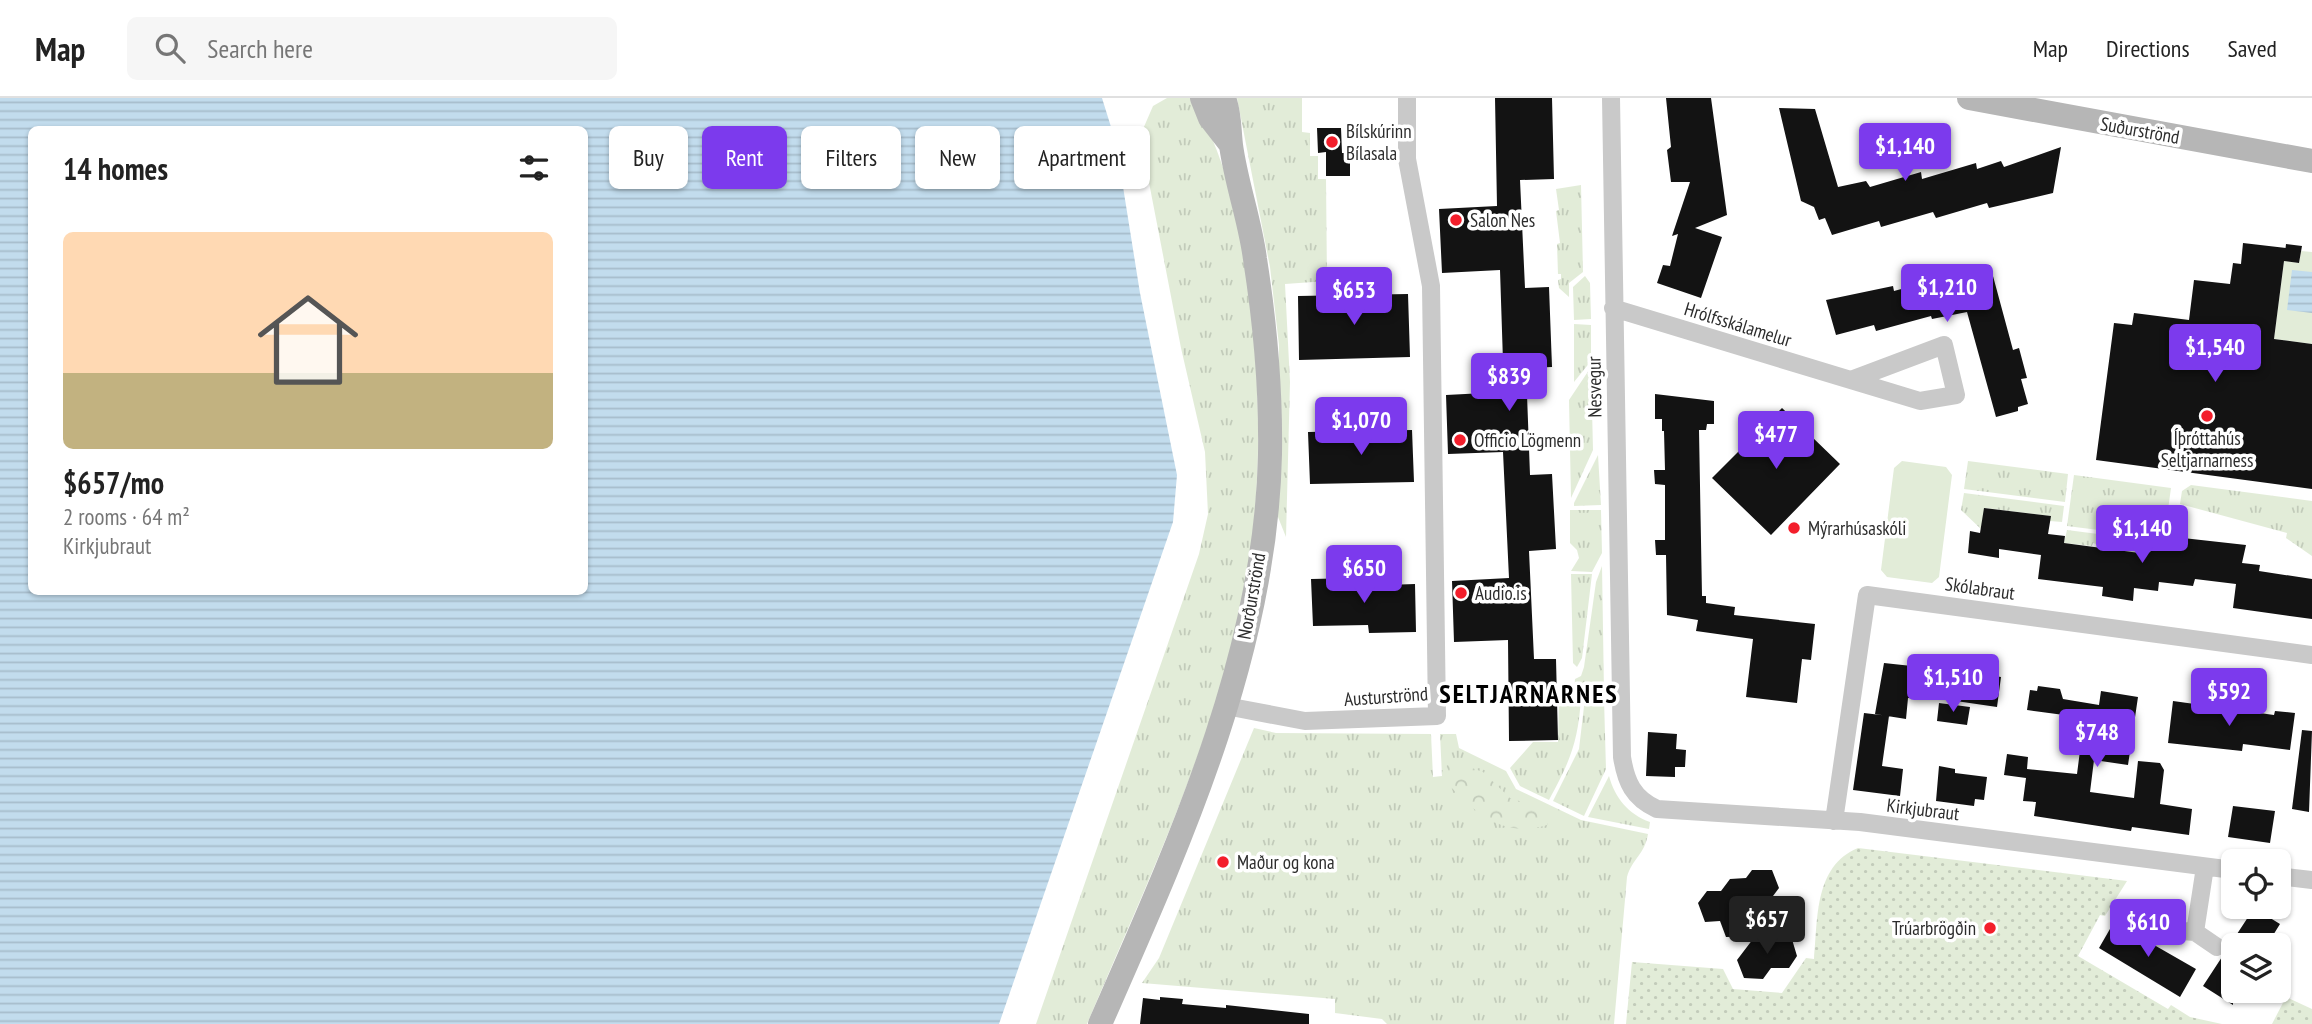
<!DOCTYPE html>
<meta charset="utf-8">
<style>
:root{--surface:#fff;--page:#f6f6f6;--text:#222;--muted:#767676;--line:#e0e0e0;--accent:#7c3aed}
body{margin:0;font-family:"PT Sans Narrow",sans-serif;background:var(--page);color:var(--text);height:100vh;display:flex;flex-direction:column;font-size:26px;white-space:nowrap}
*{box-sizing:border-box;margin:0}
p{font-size:23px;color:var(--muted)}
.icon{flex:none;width:38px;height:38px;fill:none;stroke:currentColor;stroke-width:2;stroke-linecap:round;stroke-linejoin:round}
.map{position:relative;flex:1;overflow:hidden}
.drawer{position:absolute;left:28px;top:28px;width:560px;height:469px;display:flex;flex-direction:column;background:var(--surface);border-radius:10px;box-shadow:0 2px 5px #0004}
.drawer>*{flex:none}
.guide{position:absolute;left:609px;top:28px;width:665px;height:63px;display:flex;gap:14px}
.controls{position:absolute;left:2221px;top:751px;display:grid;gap:14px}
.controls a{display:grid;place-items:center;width:70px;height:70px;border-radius:10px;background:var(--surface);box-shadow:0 2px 5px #0004;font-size:35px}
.price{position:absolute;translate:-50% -60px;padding:0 16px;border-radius:7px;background:var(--accent);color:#fff;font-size:23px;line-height:46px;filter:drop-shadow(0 2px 4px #0008)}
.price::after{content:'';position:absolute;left:50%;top:42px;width:21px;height:16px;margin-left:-10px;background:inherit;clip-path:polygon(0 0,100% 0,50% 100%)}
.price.on{background:#222;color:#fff}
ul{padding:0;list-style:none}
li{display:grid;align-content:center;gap:14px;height:371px;padding:0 35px}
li+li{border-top:2px solid var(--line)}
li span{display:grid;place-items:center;height:217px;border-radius:10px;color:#555}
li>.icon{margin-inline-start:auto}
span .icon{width:126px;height:126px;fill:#fffc;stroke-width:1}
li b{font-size:30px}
h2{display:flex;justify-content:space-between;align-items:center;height:84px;padding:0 35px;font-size:30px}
.chip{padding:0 24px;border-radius:10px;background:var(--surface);box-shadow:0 2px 5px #0004;font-size:24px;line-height:63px}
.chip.on{background:var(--accent);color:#fff}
header{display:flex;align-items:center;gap:42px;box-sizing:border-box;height:98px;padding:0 35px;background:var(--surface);border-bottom:2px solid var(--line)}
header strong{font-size:33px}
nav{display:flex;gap:38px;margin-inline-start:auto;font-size:24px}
.search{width:490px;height:63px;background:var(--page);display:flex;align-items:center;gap:18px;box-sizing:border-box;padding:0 24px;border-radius:10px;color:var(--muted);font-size:26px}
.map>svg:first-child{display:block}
</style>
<header>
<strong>Map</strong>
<div class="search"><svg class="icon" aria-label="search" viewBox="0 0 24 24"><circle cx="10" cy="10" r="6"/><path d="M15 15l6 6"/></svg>Search here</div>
<nav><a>Map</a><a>Directions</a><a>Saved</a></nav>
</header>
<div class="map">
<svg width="2312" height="926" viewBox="0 0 2312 926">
<defs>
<pattern id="grass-tufts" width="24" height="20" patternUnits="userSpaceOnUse" patternTransform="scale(1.75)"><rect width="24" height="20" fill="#e2ecd8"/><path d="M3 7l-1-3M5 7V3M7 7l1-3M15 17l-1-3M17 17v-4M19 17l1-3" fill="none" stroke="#c2cbba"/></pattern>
<pattern id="forest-crowns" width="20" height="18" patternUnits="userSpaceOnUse" patternTransform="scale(1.75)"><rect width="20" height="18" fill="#e2ecd8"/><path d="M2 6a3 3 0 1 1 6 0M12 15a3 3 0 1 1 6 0" fill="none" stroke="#c2cbba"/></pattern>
<pattern id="park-dots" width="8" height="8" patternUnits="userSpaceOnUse" patternTransform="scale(1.75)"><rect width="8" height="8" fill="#e2ecd8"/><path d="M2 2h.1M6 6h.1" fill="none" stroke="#c2cbba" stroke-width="1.8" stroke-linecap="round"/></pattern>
<pattern id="water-rules" width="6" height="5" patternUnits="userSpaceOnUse" patternTransform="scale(1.75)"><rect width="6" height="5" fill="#c2dced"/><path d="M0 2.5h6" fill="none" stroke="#a7bdcb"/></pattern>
</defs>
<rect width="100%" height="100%" fill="#fff"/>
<!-- grass -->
<path fill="url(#grass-tufts)" d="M1167,0H1195C1216,47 1234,95 1245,145C1251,176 1251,209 1254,240C1261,325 1260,410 1244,493C1215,644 1146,786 1087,926H1036L1199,456L1208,416L1205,354L1181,250L1140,38L1153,8Z
M1237,0H1302V34L1310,35V58H1318V81H1326L1327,183L1285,186L1290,284L1286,439L1278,419L1279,247L1270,169Z
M1581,87L1583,174L1569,185V199L1559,190L1558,182L1561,181V176H1558L1557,146L1560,145L1556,113L1559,112L1556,91Z
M1585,178L1590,185L1591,221L1574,222L1573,189Z
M1574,226L1591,227V263L1574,284Z
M1591,269L1593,352L1571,400L1569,302Z
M1598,357L1601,407L1574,408V405Z
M1968,363L2068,376L2065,404L1964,391Z
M2074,377L2171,390L2166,426L2138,437L2067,428Z
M2191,387L2312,403V458L2286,440L2287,435L2180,406L2182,393Z
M1964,395L2064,408L2062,424L2050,423V418L1985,410L1981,431L1961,412Z
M1570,412H1601L1602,455L1592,474L1571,473L1579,460L1577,452L1570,445Z
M2067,432L2129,440L2128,449L2117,448L2116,452L2093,445L2092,448L2064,445Z
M1602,468L1604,595H1574L1575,581L1581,578L1584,569L1596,484Z
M1571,476H1592L1582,560L1577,569L1573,565Z
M1559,600H1581C1578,645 1570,663 1549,702L1520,688L1510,670L1533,644H1558Z
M1585,600L1604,601L1606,671L1584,718L1553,703L1579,651Z
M1254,630L1276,635L1431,636L1433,679L1442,678L1440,636H1456L1459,650L1506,673L1516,691L1581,722L1648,736C1645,756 1632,761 1627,779L1614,926H1387L1382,921L1335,915V901L1142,885L1159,860Z
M1609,678C1615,700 1628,716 1650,724L1649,731L1588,719Z"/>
<!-- forest -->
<path fill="url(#forest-crowns)" d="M1458,665L1483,674L1510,700L1549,713L1551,719L1547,727C1501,741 1475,714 1445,683L1447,667Z"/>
<!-- park -->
<path fill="url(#park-dots)" d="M1858,750L2127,783L2105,818L2100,817L2078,858L2168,911L2171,907L2190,919L2222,926H1626L1632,864L1723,871L1733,891L1782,895L1806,860L1814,861C1818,821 1814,768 1858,750Z
M2286,899L2312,911V926H2272Z"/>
<!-- garden -->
<path fill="#e2ecd8" d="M2301,153L2312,154V246L2274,241L2284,163L2299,165Z
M1902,363L1946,369L1952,377L1939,479L1932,485L1887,479L1881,472L1894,370Z"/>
<!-- water -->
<path fill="url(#water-rules)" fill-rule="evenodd" d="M0,0H1102L1116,45L1140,195L1177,377L1173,424L999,926H0ZM32,32H584V494H32Z
M2292,172L2312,174V215L2287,212Z"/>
<!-- building -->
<path fill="#131313" d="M1495,0H1552L1554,81L1520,82L1525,190L1549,189L1552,269L1526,270L1530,377L1552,376L1556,451L1529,453L1534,561H1556L1558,642L1509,643L1508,542L1454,544L1452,483L1509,480L1503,354L1448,356L1446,297L1504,294L1500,172L1442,175L1439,111L1497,108Z
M1666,0H1711L1727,117L1695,130L1722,139L1701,200L1657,185L1663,167L1670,168L1678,136L1672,138L1690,84H1671L1667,52L1671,49Z
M1779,10L1815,11L1838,89L1866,83L1870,89L1921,74L1922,81L1976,65L1977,71L2001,63L2004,69L2061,49L2053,95L1989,110L1987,105L1936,120L1933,114L1881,129L1879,123L1832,137L1825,120L1819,122L1814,109L1801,103Z
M1317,30H1341L1342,55H1350V78H1326V54L1318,55Z
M2243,145L2286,150L2285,155L2286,146L2302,148L2299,165L2284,163L2274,241L2312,246V391L2096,362L2114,225L2132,227L2134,215L2189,222L2194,182L2230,186L2233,165L2241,166Z
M1990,167L2013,252L2019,250L2027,280L2021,281L2028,306L2018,309V313L1996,319L1967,214L1932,221L1931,218L1876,233L1874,227L1836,237L1826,202L1893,188L1894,193Z
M1408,196L1410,259L1299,262L1298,198Z
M1655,296L1714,303V326H1707L1706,332H1699L1702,498H1706V505L1735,509L1734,517L1815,526L1811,562L1802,561L1797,605L1746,599L1753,541L1696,533L1698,522L1667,517L1666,457H1656L1655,442H1665V387L1655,386L1654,372H1665L1664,333H1662V321H1655Z
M1782,310L1840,366L1771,437L1712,380Z
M1412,332L1414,384L1310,386L1308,334Z
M1984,410L2051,418L2048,436L2065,438L2064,445L2147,456L2155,450L2181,452L2183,440L2246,447L2242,465L2260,467L2259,473L2312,481V521L2233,510L2236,486L2195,481L2193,488L2159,484L2158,493L2134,490L2133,503L2102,498L2103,489L2038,481L2041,457L1999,451V460L1968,455L1970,433L1980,435Z
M1359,480V488L1415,486L1416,534L1369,535L1368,527L1313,528L1311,481Z
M1884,565L1921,569V601L1908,600L1906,621L1875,616Z
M1961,573L2001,579L1997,609L1956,603Z
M2038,588L2060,591L2063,601L2099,607L2101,593L2138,599L2128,667L2094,662L2090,694L2134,700L2138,663L2160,665L2164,672L2160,706L2192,711L2189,737L2132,729L2131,733L2034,718L2036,704L2023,703L2026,680L2004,677L2007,656L2028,659L2027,671L2077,676L2081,645L2061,642L2064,617L2027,612L2030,592L2037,593Z
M2173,603L2274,617L2275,613L2295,615L2290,652L2243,646L2242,653L2168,645Z
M1939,605L1970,609L1967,627L1937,623Z
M1864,615L1889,618L1882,668L1903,671L1900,698L1853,692Z
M2302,632L2312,633L2309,714L2292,711Z
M1648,634L1677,636L1676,651L1686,652L1685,669H1675V679L1646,678Z
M1939,668L1955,671V675L1987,679L1984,702L1975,701L1974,708L1936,703Z
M2233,708L2275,713L2270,745L2228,739Z
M1752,772H1772L1779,790L1773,798L1777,806L1775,808L1778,815L1773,823L1776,824L1767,838L1726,839L1720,823L1705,824L1698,805L1707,793H1721L1730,781L1746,780Z
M2254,810L2280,826L2267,847H2233V907L2203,888Z
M2114,824L2196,871L2180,899L2099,850Z
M1791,838L1797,858L1789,870H1771L1763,881L1744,880L1737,862L1753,841Z
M1160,899L1183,901L1182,906L1226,910V907L1309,916V926H1140L1143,900L1160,902Z"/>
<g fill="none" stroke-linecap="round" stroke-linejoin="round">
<!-- street -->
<path stroke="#c9c9c9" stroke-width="18" d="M1611,0L1622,659C1626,684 1633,700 1657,711L1860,724L2233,772
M1613,210L1920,303L1956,297L1944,247L1851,282
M1226,608L1305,623L1437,618L1431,188L1407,61V0
M1834,723L1867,497L2312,557
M2278,778L2312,782
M2155,831L2195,834L2217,849
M2195,834L2205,769"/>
<!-- secondary -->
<path stroke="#b6b6b6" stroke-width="24" d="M1202,0L1210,20L1231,47
M1969,0L2312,63
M1100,926C1179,746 1266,556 1270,356C1271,290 1265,225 1255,161C1250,122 1236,85 1231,47C1229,30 1230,16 1224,0"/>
</g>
<!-- markers -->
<g fill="#f31e2b" stroke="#fff" stroke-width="2.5">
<circle cx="1332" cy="44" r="7"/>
<circle cx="1456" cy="122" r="7"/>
<circle cx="2207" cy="318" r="7"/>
<circle cx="1460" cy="342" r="7"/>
<circle cx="1794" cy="430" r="7"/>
<circle cx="1461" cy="495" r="7"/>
<circle cx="1223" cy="764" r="7"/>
<circle cx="1990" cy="830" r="7"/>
</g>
<g text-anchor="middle" stroke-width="7" stroke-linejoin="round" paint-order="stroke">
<!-- street labels -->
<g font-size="19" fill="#2c2c2c" stroke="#fff">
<text transform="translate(2140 32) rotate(10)" y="7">Suðurströnd</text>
<text transform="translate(1738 226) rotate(17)" y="7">Hrólfsskálamelur</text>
<text transform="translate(1594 289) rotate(-91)" y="7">Nesvegur</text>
<text transform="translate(1980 490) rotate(8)" y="7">Skólabraut</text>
<text transform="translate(1251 498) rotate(-80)" y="7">Norðurströnd</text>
<text transform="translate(1386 598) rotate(-4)" y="7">Austurströnd</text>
<text transform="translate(1923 711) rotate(7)" y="7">Kirkjubraut</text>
</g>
<!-- poi labels -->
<g font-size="19" fill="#2c2c2c" stroke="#fff" text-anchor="start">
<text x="1346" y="40">Bílskúrinn<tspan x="1346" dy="22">Bílasala</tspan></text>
<text x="1470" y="129">Salon Nes</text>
<text x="2207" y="347" text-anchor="middle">Íþróttahús<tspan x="2207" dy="22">Seltjarnarness</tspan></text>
<text x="1474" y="349">Officio Lögmenn</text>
<text x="1808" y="437">Mýrarhúsaskóli</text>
<text x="1475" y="502">Audio.is</text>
<text x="1237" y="771">Maður og kona</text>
<text x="1976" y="837" text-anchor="end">Trúarbrögðin</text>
</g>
<!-- district labels -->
<g font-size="26" font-weight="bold" letter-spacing="2" fill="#000" stroke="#fff">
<text x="1529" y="605">SELTJARNARNES</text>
</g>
</g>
</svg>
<div class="controls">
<a><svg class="icon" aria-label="locate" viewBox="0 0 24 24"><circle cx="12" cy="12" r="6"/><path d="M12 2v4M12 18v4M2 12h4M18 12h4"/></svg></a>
<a><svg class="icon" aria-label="layers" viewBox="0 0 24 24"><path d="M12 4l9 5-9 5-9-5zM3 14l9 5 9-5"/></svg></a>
</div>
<b class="price" style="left:1905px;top:85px">$1,140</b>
<b class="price" style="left:1947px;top:226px">$1,210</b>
<b class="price" style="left:1354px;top:229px">$653</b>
<b class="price" style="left:2215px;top:286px">$1,540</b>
<b class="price" style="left:1509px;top:315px">$839</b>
<b class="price" style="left:1361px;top:359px">$1,070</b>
<b class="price" style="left:1776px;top:373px">$477</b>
<b class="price" style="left:2142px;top:467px">$1,140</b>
<b class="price" style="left:1364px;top:507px">$650</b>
<b class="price" style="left:1953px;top:616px">$1,510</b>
<b class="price" style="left:2229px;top:630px">$592</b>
<b class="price" style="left:2097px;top:671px">$748</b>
<b class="price on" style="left:1767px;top:858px">$657</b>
<b class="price" style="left:2148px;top:861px">$610</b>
<div class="guide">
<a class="chip">Buy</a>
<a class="chip on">Rent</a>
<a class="chip">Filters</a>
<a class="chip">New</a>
<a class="chip">Apartment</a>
</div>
<section class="drawer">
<h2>14 homes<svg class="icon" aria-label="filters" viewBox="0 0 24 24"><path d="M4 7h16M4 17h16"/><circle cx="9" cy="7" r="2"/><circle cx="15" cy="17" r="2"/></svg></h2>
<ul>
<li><span style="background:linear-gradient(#ffd9b3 65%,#c2b280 0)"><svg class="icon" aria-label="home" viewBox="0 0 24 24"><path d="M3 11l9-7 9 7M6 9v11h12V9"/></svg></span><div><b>$657/mo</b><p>2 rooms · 64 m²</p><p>Kirkjubraut</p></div></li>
</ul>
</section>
</div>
